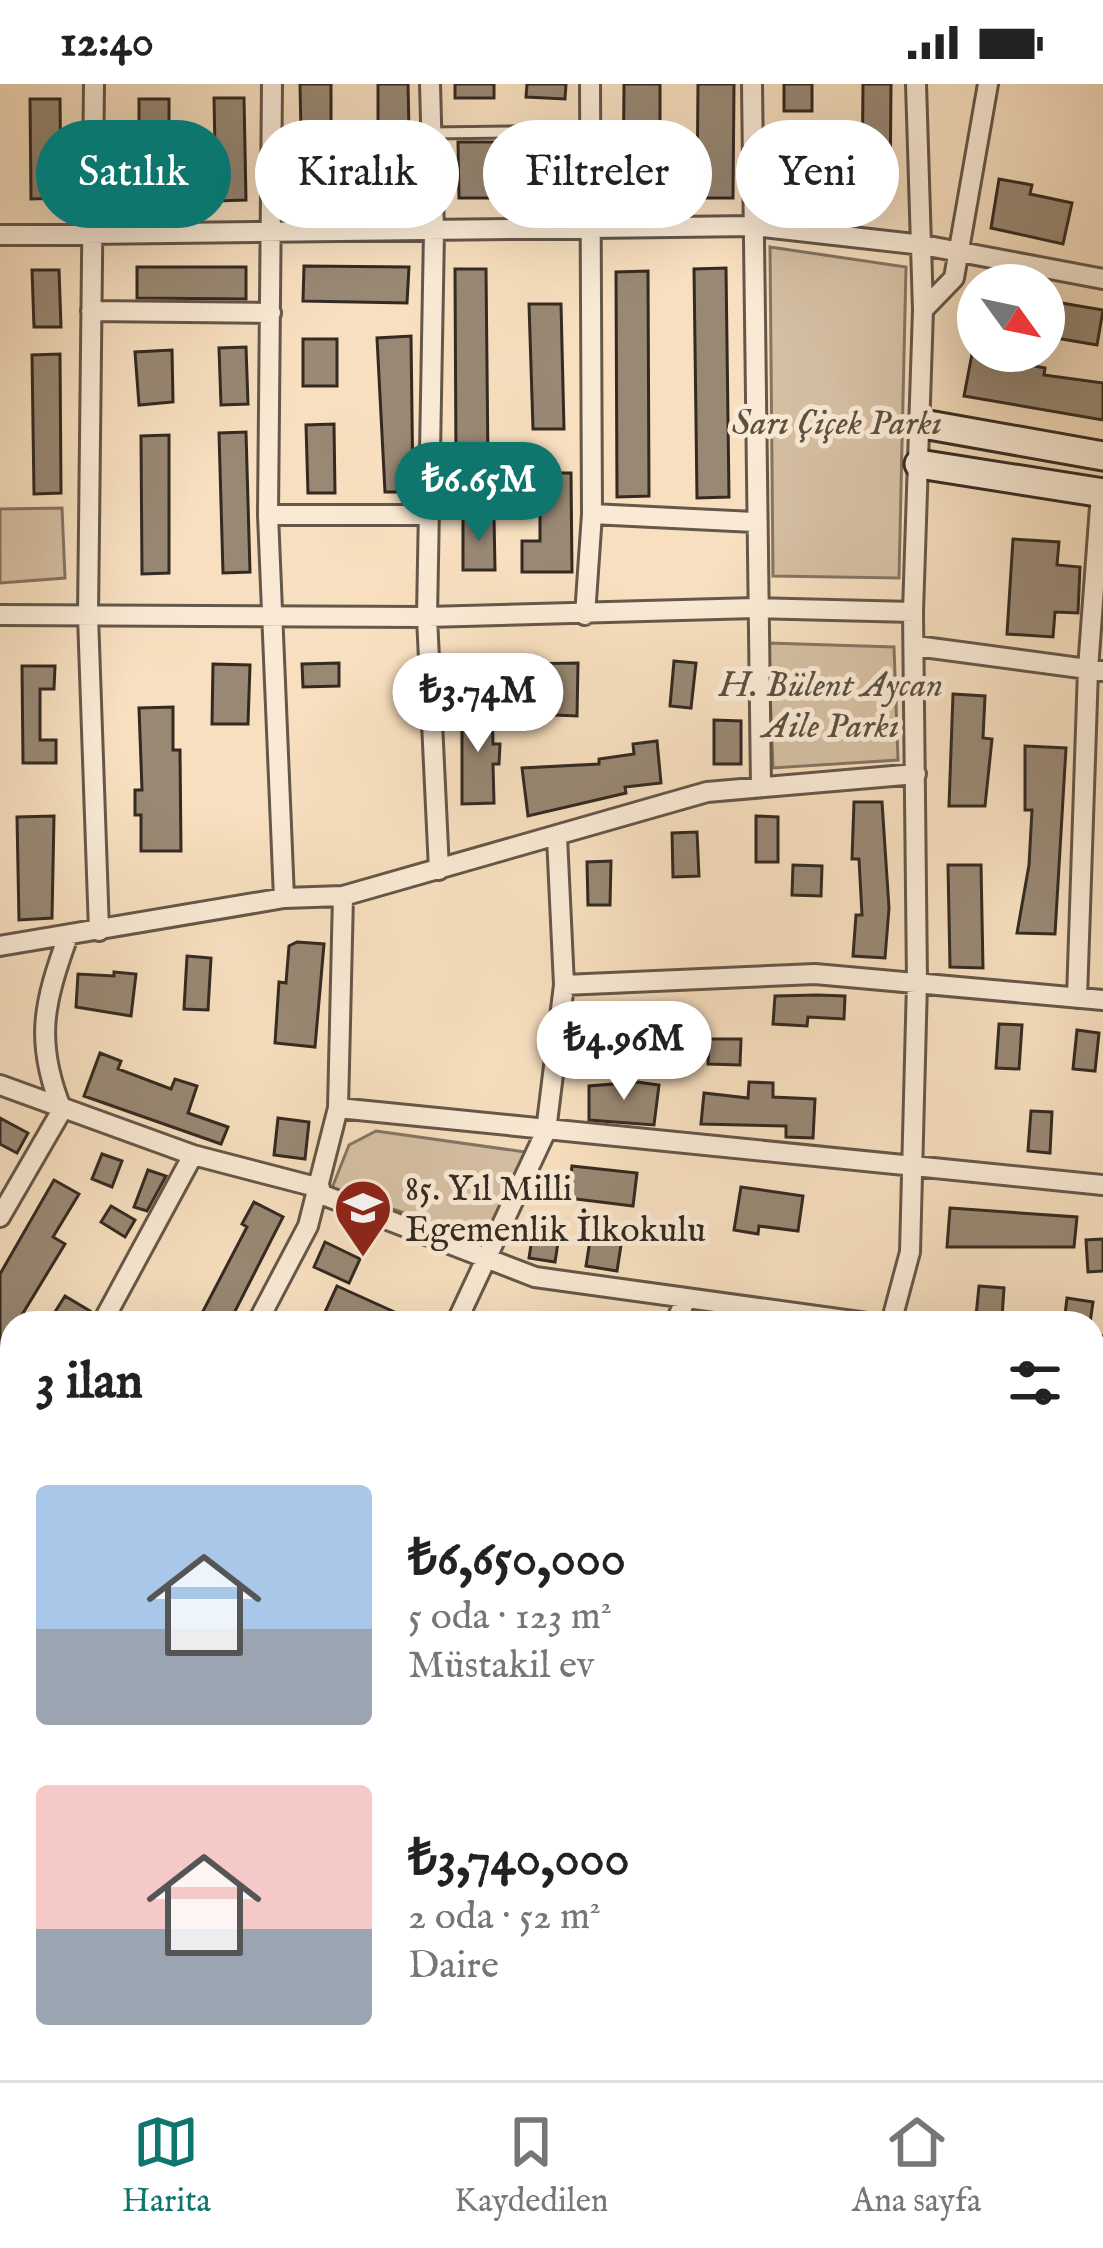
<!DOCTYPE html>
<html lang="tr">
<meta charset="utf-8">
<style>
:root{--surface:#fff;--page:#f2f2f2;--text:#222;--muted:#767676;--line:#e0e0e0;--accent:#0f766e}
body{margin:0;font-family:"IM FELL English",serif;background:var(--page);color:var(--text);height:100vh;display:flex;flex-direction:column;font-size:45px;white-space:nowrap}
*{box-sizing:border-box;margin:0}
p{font-size:39px;color:var(--muted)}
.icon{flex:none;width:66px;height:66px;fill:none;stroke:currentColor;stroke-width:2;stroke-linecap:round;stroke-linejoin:round}
.map{position:relative;flex:1;overflow:hidden}
.side{position:absolute;left:0px;top:1227px;width:1104px;height:771px;display:flex;flex-direction:column;background:var(--surface);border-radius:36px 36px 0 0;box-shadow:0 12px 48px #0002}
.side>*{flex:none}
.guide{position:absolute;left:36px;top:36px;width:1032px;height:108px;display:flex;gap:24px}
.needle{width:78px;rotate:123deg}
.buttons{position:absolute;left:957px;top:180px;display:grid;gap:24px}
.buttons a{display:grid;place-items:center;width:108px;height:108px;border-radius:50%;background:var(--surface);box-shadow:0 12px 48px #0002;font-size:60px}
.price{position:absolute;translate:-50% -102px;padding:0 27px;border-radius:42px;background:#fff;color:#222;font-size:39px;line-height:78px;filter:drop-shadow(0 3px 6px #0008)}
.price::after{content:'';position:absolute;left:50%;top:72px;width:36px;height:27px;margin-left:-18px;background:inherit;clip-path:polygon(0 0,100% 0,50% 100%)}
.price.on{background:var(--accent);color:#fff}
ul{padding:0;list-style:none}
li{display:flex;align-items:center;gap:36px;height:300px;padding:0 36px}
li span{display:grid;place-items:center;flex:none;width:336px;height:240px;border-radius:12px;color:#555}
li>.icon{margin-inline-start:auto}
span .icon{width:144px;height:144px;fill:#fffc;stroke-width:1}
li b{font-size:51px}
h2{display:flex;justify-content:space-between;align-items:center;height:144px;padding:0 36px;font-size:51px}
.chip{padding:0 42px;border-radius:54px;background:var(--surface);box-shadow:0 12px 48px #0002;font-size:42px;line-height:108px}
.chip.on{background:var(--accent);color:#fff}
.status{display:flex;justify-content:space-between;align-items:center;height:84px;padding:0 60px;background:var(--surface);direction:ltr}
.status svg{height:33px;fill:currentColor}
.tab-bar{display:flex;justify-content:space-around;align-items:center;height:168px;border-top:3px solid var(--line);background:var(--surface);font-size:33px;color:var(--muted)}
.tab-bar a{display:grid;justify-items:center;gap:6px}
.tab-bar .on{color:var(--accent)}
.map>svg:first-child{display:block}
</style>
<div class="status"><b>12:40</b><svg viewBox="0 0 49 12"><path d="M0 12V9h3v3zM5 12V6h3v6zM10 12V3h3v9zM15 12V0h3v12zM26 1h20v11H26zM47 4h2v5h-2z"/></svg></div>
<div class="map">
<svg width="1103" height="1996" viewBox="0 0 1103 1996">
<rect width="100%" height="100%" fill="#f7dfbf"/>
<filter id="stains"><feTurbulence type="fractalNoise" baseFrequency=".00167" numOctaves="4"/><feColorMatrix values="0 0 0 0 .2 0 0 0 0 .09 0 0 0 0 .02 0 0 0 .5 -.17"/></filter>
<radialGradient id="worn" r=".72"><stop offset=".6" stop-color="#630" stop-opacity="0"/><stop offset="1" stop-color="#630" stop-opacity=".3"/></radialGradient>
<!-- green -->
<path fill="#d6c0a4" stroke="#857563" stroke-width="3" d="M770,163L906,183L899,494L773,492Z
M62,424L65,494L0,499V425Z
M768,559L894,563L898,676L773,684Z
M376,1047L525,1068L485,1157L332,1104L349,1061Z
M1092,1281L1103,1282V1407L1092,1405Z"/>
<!-- building -->
<path fill="#998874" stroke="#342a22" stroke-width="3" d="M300,0H331V47L301,48Z
M378,0H408L409,46H378Z
M455,0H494V14H455Z
M527,0H566L565,15L526,13Z
M624,0H660V115H623Z
M698,0H734L733,114H697Z
M784,0H812V27H784Z
M863,0H891L890,110H862Z
M214,14H244L246,116L216,117Z
M30,15H60L61,114L31,115Z
M139,15H169V117H139Z
M458,58H567L568,114H459Z
M408,83V119L302,120V85Z
M999,95L1032,101L1030,110L1072,119L1063,160L991,144Z
M304,182L409,183L407,219L303,217Z
M137,183H246V215L137,214Z
M726,184L729,413L697,414L694,185Z
M455,185H486L488,379L456,380Z
M32,186H59L61,243H34Z
M648,187L649,412L617,413L616,188Z
M1044,216L1103,226L1097,261L1044,252Z
M529,220H561L564,345H533Z
M411,252L413,408H385L377,254Z
M303,255H337V302H303Z
M246,263L248,320L221,321L219,264Z
M172,266L173,318L139,321L135,268Z
M60,270L61,409L34,410L32,271Z
M972,270L1045,284L1044,291L1103,299V336L964,312Z
M334,340L335,409H308L306,341Z
M246,348L250,488L223,489L219,349Z
M169,351V489L142,490L141,352Z
M540,389H571L572,488H522V457H540Z
M494,433L495,486H463V434Z
M1013,455L1059,458L1057,481L1080,483L1078,529L1055,528L1053,553L1007,550Z
M674,577L696,579L691,624L670,622Z
M339,579V602L303,603L302,580Z
M578,579L577,632L555,631V619L521,621L519,580Z
M213,580L250,581L248,640H212Z
M22,582H55L54,605H40V656H56V679H23Z
M953,610L985,612L983,654L992,655L985,722H949Z
M462,621H492L493,660H500L499,680H493L494,719L462,720Z
M173,623V666H180L181,767H141V731H135V706H142L139,624Z
M714,636L741,637V680H714Z
M657,657L661,699L625,703L626,709L528,732L522,684L599,680V675L634,670L633,660Z
M1025,662L1066,664L1055,850L1017,849L1029,781L1032,726H1025Z
M854,718H882L889,824L885,874L853,872L856,831H862L859,775H852Z
M54,732L52,834L19,836L17,733Z
M756,732L778,733V778H756Z
M697,748L699,792L673,793L672,749Z
M611,777L610,821H588L587,778Z
M793,781L822,782L821,812L792,811Z
M948,781H981L983,884L950,883Z
M297,858L324,860L315,963L275,959L279,898L286,899L289,862Z
M187,872L211,874L208,926L184,925Z
M114,888L136,890L131,932L76,923L78,890L114,892Z
M817,911L845,912L844,935L808,933L807,942L773,940L775,912Z
M691,926L693,964L638,968L634,930Z
M999,940L1022,941L1019,985L996,984Z
M1077,946L1099,949L1095,987L1073,985Z
M709,955H741L740,981L708,980Z
M100,969L121,977L118,985L171,1005L175,995L197,1002L188,1029L228,1043L221,1060L84,1012Z
M637,998L659,1001L654,1041L589,1036V1002Z
M749,998L773,999V1013L815,1015L813,1054L786,1053V1042L701,1040L704,1009L748,1014Z
M1031,1027L1052,1028L1050,1069L1028,1067Z
M0,1034L28,1049L17,1069L0,1060Z
M278,1034L309,1038L305,1075L274,1071Z
M102,1070L122,1077L112,1103L92,1095Z
M572,1082L637,1089L633,1122L568,1114Z
M148,1086L166,1092L147,1127L134,1123Z
M54,1096L79,1110L53,1153L65,1160L0,1267V1190Z
M741,1103L803,1112L798,1147L759,1142L758,1150L734,1146Z
M254,1118L283,1133L229,1239H217L201,1231L247,1143L242,1140Z
M111,1122L135,1136L125,1153L101,1138Z
M950,1124L1077,1133L1074,1163H947Z
M535,1135L561,1139L555,1178L529,1174Z
M592,1144L623,1148L617,1187L586,1182Z
M1103,1155V1187L1088,1188L1086,1156Z
M325,1158L360,1175L349,1199L314,1183Z
M337,1202L419,1239H320Z
M979,1202L1004,1204L1002,1234L976,1232Z
M65,1212L90,1227L82,1239H48Z
M1067,1214L1093,1218L1090,1239H1064Z"/>
<g fill="none" stroke-linecap="round" stroke-linejoin="round">
<!-- lane casing -->
<g stroke="#655749" stroke-width="15">
<path id="lane" d="M431,49L575,47"/>
</g>
<!-- street casing -->
<g stroke="#655749" stroke-width="24">
<path id="street" d="M94,0L88,532L99,847
M272,0L268,431L284,814
M430,0L434,148L427,533L439,786
M752,0L761,703
M0,151L754,142L923,161L1103,195
M923,226L954,194L988,0
M91,227L271,229
M592,430L754,438
M268,431H430
M0,531L427,533L755,524L913,528
M585,531L592,430L590,0
M916,562L1103,587
M0,862L284,814L343,812L707,708L916,690
M564,901L815,890L1103,916
M1077,914L1088,585L1101,409
M0,1001L193,1071L320,1104
M338,1024L1103,1101
M318,1109L535,1193L867,1239
M0,1133L62,1026C34,957 44,919 68,852
M102,1239L193,1071
M257,1239L308,1142L338,1024L343,812
M456,1239L546,1047L564,901L557,753
M675,1239L686,1215
M891,1239L910,1168L917,898L913,528L923,226L916,0
M1092,1261L1103,1262
M0,1380L12,1383
M1092,1417L1103,1418
M0,1527L12,1529
M1092,1596L1103,1575
M1092,1699L1103,1702
M0,1706L12,1708
M0,1853L12,1856
M331,1986L347,1996
M569,1986L590,1996
M117,1996L122,1986
M446,1996L453,1986
M810,1996L817,1986"/>
</g>
<!-- secondary casing -->
<g stroke="#342a22" stroke-width="33">
<path id="secondary" d="M923,340L1103,372
M919,380L1103,409
M0,1584L12,1587
M0,1621L12,1624
M1092,1875L1103,1878
M1092,1931L1103,1935"/>
</g>
<!-- lane -->
<use href="#lane" stroke="#faead5" stroke-width="9"/>
<!-- street -->
<use href="#street" stroke="#faead5" stroke-width="18"/>
<!-- secondary -->
<use href="#secondary" stroke="#faead5" stroke-width="27"/>
</g>
<!-- icons -->
<defs>
<g id="school-pin" transform="scale(3)"><path d="M0 17L-7.5 6A9.5 9.5 0 1 1 7.5 6Z" fill="#8f2418" stroke="#faead5"/><path d="M0-5L7-2L0 1L-7-2ZM-4 1L0 2.5L4 1V4Q0 6-4 4Z" fill="#fff"/></g>
</defs>
<g fill-rule="evenodd">
<use href="#school-pin" x="363" y="1124"/>
</g>
<g text-anchor="middle" stroke-width="10" stroke-linejoin="round" paint-order="stroke">
<!-- park labels -->
<g font-size="36" font-style="italic" fill="#5c5042" stroke="#faead5">
<text x="837" y="350">Sarı Çiçek Parkı</text>
<text x="831" y="612">H. Bülent Aycan<tspan x="831" dy="41">Aile Parkı</tspan></text>
</g>
<!-- poi labels -->
<g font-size="36" fill="#342a22" stroke="#faead5" text-anchor="start">
<text x="405" y="1116">85. Yıl Milli<tspan x="405" dy="41">Egemenlik İlkokulu</tspan></text>
</g>
</g>
<rect width="100%" height="100%" filter="url(#stains)"/>
<rect width="100%" height="100%" fill="url(#worn)"/>
</svg>
<div class="buttons">
<a><svg class="needle" viewBox="-14 -14 28 28"><path d="M0-13l5 13h-10z" fill="#e53935"/><path d="M0 13l5-13h-10z" fill="#767676"/></svg></a>
</div>
<b class="price on" style="left:479px;top:460px">₺6.65M</b>
<b class="price" style="left:478px;top:671px">₺3.74M</b>
<b class="price" style="left:624px;top:1019px">₺4.96M</b>
<div class="guide">
<a class="chip on">Satılık</a>
<a class="chip">Kiralık</a>
<a class="chip">Filtreler</a>
<a class="chip">Yeni</a>
</div>
<section class="side">
<h2>3 ilan<svg class="icon" aria-label="filters" viewBox="0 0 24 24"><path d="M4 7h16M4 17h16"/><circle cx="9" cy="7" r="2"/><circle cx="15" cy="17" r="2"/></svg></h2>
<ul>
<li><span style="background:linear-gradient(#a9c7e8 60%,#9aa5b1 0)"><svg class="icon" aria-label="home" viewBox="0 0 24 24"><path d="M3 11l9-7 9 7M6 9v11h12V9"/></svg></span><div><b>₺6,650,000</b><p>5 oda · 123 m²</p><p>Müstakil ev</p></div></li>
<li><span style="background:linear-gradient(#f6c9c9 60%,#9aa5b1 0)"><svg class="icon" aria-label="home" viewBox="0 0 24 24"><path d="M3 11l9-7 9 7M6 9v11h12V9"/></svg></span><div><b>₺3,740,000</b><p>2 oda · 52 m²</p><p>Daire</p></div></li>
</ul>
</section>
</div>
<nav class="tab-bar">
<a class="on"><svg class="icon" aria-label="map" viewBox="0 0 24 24"><path d="M3 6l6-2 6 2 6-2v14l-6 2-6-2-6 2zM9 4v14M15 6v14"/></svg>Harita</a>
<a><svg class="icon" aria-label="saved" viewBox="0 0 24 24"><path d="M7 4h10v16l-5-4-5 4z"/></svg>Kaydedilen</a>
<a><svg class="icon" aria-label="home" viewBox="0 0 24 24"><path d="M3 11l9-7 9 7M6 9v11h12V9"/></svg>Ana sayfa</a>
</nav>
